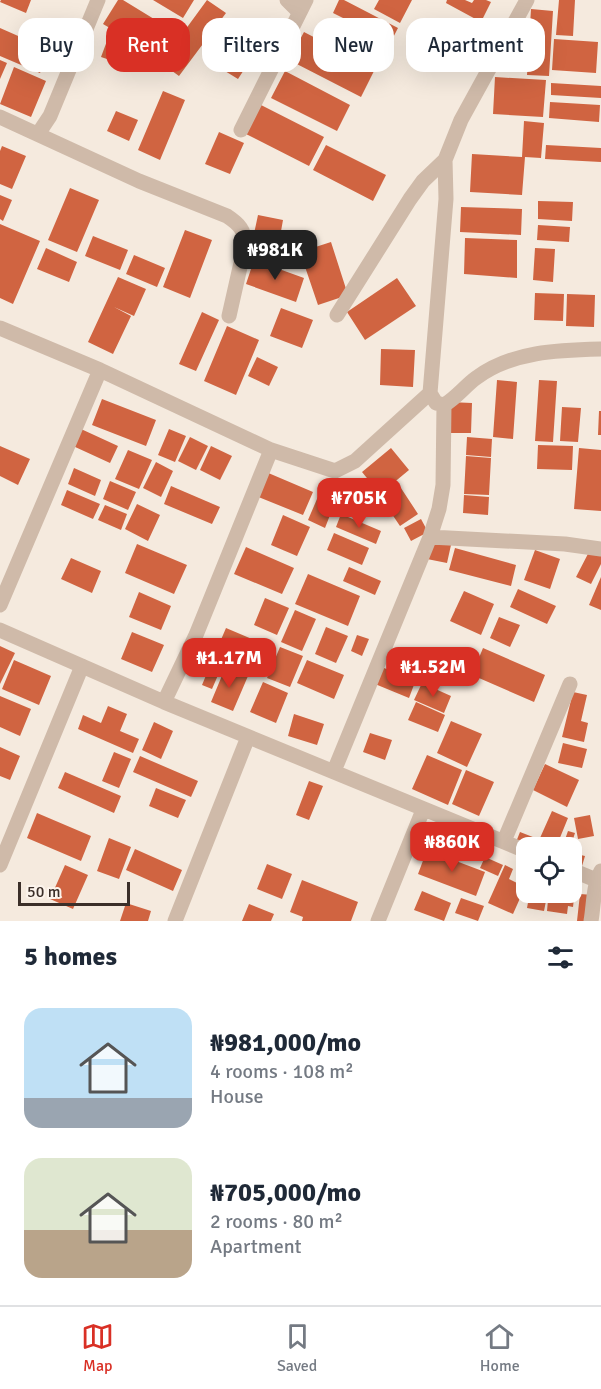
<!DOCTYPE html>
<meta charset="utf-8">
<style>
:root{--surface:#fff;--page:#f2f2f3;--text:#1f2937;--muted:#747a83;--line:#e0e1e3;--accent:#d93025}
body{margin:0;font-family:Signika,sans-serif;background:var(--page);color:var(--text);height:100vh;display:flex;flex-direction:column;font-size:22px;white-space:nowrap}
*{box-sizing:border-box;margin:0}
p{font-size:20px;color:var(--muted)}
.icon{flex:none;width:33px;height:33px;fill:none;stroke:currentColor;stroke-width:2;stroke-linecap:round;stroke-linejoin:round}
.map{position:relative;height:921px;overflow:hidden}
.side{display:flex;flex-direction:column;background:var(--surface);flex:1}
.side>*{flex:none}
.guide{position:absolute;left:18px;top:18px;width:566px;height:54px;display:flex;gap:12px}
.controls{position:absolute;left:516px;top:837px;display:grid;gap:12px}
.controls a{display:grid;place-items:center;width:66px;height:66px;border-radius:12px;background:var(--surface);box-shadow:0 6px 24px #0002;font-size:30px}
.scale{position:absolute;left:18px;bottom:15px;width:112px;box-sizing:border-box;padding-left:6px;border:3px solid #3b2f29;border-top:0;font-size:16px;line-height:21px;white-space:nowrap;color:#3b2f29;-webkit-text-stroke:4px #fcf4ec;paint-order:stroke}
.price{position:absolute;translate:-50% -51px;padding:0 14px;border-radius:12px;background:var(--accent);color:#fff;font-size:20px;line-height:39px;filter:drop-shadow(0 2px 3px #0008)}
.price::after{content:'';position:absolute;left:50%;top:36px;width:18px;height:14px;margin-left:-9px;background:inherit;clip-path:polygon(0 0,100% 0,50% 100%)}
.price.current{background:#222;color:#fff}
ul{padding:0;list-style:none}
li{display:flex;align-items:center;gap:18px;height:150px;padding:0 24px}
li span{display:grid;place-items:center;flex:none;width:168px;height:120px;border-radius:18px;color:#555}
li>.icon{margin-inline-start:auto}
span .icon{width:72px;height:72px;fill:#fffc;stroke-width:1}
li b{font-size:26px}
h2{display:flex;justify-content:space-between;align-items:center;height:72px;padding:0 24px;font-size:26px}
.chip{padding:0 21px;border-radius:18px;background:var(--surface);box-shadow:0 6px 24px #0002;font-size:21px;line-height:54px}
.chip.current{background:var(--accent);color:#fff}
.menu{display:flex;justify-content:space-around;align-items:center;height:84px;border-top:2px solid var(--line);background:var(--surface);font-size:16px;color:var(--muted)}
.menu a{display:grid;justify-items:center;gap:3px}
.menu .current{color:var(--accent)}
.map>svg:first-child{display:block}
</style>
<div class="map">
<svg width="601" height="921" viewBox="0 0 601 921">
<rect width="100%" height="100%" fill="#f5eade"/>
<!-- building -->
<path fill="#d06441" d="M1,0H31L26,13L0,2Z
M118,0H123L172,30L157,56L103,24Z
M153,0H194L183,18Z
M207,0L226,13L179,76L161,63Z
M339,0H344L398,28L383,57L337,34L345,19L333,13Z
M379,0H412L400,23L374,9Z
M447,0H465L472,3L474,0H486L491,2L481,22L446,3Z
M559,0H575L573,36L556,35Z
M531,9L553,11L549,76L527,75Z
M0,28L50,50L40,73L0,56Z
M304,32L375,69L361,97L289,60Z
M554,39L598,42L596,73L552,70Z
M107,41L137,51L131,67L101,57Z
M233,48L251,59L238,79L220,68Z
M0,60L7,63L0,79Z
M14,67L46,81L31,117L0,104Z
M285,71L350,105L337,131L271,98Z
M495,77L546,80L543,117L493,114Z
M551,83L601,86V98L551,95Z
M163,91L185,100L160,160L138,150Z
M550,102L600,105L599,122L549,118Z
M261,105L324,137L309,166L246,134Z
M116,111L138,120L129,141L107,131Z
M524,121L544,123L541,158L525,157L522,195L470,192L472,154L522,157Z
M219,132L244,143L230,174L205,164Z
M326,145L386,175L373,201L313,170Z
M546,145L601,148V162L545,159Z
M2,146L26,156L12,189L0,184V151Z
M70,188L99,200L77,252L48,240Z
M0,195L12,200L3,221L0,219Z
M538,201L573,202L572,221L538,219Z
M461,207L522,209L521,235L460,232Z
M258,215L283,220L278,248L252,243Z
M0,224L40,241L13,304L0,298Z
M538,225L570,227L569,242L537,240Z
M185,230L212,240L190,298L163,287Z
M93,236L128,250L120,270L85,256Z
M465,238L517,240V278L464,274Z
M331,242L348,295L318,305L300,252Z
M46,248L77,262L69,282L37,269Z
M535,248L555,249L553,282L533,280Z
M134,255L165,268L157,287L126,274Z
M254,260L304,278L296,302L246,284Z
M118,277L146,289L134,316L114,307L131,316L113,354L88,342Z
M397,278L416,306L365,340L347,312Z
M535,293L564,294L563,321L534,320Z
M567,294L595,295L594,327L566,326Z
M281,308L313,320L302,348L270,336Z
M202,312L219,320L196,371L179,364Z
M227,326L259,340L236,395L204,381Z
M381,349L415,350L413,387L380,385Z
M257,357L278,367L269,386L248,376Z
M497,380L517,382L513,439L493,437Z
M539,380L557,381L553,442L535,441Z
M102,399L156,420L146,446L92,425Z
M449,402L472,403L471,433H448Z
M562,407L581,408L578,442L560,441Z
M599,411H601V435H598Z
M81,429L118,446L110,463L73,446Z
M169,429L186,436L175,462L158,455Z
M190,437L208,446L196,470L178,461Z
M467,437L492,439L491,457L466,455Z
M538,445L573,446L572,470L537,469Z
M0,446L30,459L18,485L0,476Z
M211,446L232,456L220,480L200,470Z
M391,448L409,470L380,494L362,472Z
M579,448L601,450V511L574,509Z
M128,450L152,460L139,489L115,479Z
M466,456L491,458L489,495L464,494Z
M156,462L173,471L161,497L143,488Z
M74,468L101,480L95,496L68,484Z
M266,472L313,492L303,515L256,496Z
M110,481L136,492L128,510L103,499Z
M323,485L339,492L325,528L308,520Z
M399,485L418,514L400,526L381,498Z
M171,486L220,507L212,524L164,504Z
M67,490L100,504L93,519L61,505Z
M464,495L489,497L488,515L463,513Z
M137,504L160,515L148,541L125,529Z
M105,505L127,514L121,530L98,520Z
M341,514L381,531L376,544L336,527Z
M283,515L310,527L297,556L271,545Z
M421,519L428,532L411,541L404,528Z
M334,533L369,548L362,565L327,550Z
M430,541L451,545L447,563L427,559Z
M137,544L187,565L174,594L125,573Z
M246,547L294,568L282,594L234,574Z
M455,548L516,565L511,586L449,570Z
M591,548L601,553V564L591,584L576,577Z
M535,550L560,559L550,589L524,580Z
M71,558L101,571L92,593L61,579Z
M349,567L381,581L375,595L343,581Z
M308,574L360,596L348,626L295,604Z
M601,577V610L589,605Z
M518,589L556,606L547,624L510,607Z
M464,591L494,604L481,635L450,621Z
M139,592L171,606L161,630L129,617Z
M265,598L289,608L277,635L254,625Z
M295,610L316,619L302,651L281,642Z
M499,617L520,625L510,647L490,638Z
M326,627L348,636L336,663L315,654Z
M226,628L268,646L259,667L217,649Z
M132,632L164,645L152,672L121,659Z
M357,635L369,639L362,656L351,651Z
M0,646L15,653L0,684Z
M280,647L303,656L290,687L267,678Z
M483,648L545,675L534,702L472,675Z
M395,653L431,668L425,682L389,667Z
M14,660L51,676L39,705L2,689Z
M307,660L344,675L334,699L297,683Z
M212,661L222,666L212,689L202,685Z
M226,666L248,676L233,711L211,702Z
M382,667L415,682L409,698L375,684Z
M263,682L288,693L276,723L250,712Z
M422,683L451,696L444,713L414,700Z
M573,692L587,695L581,721L588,723L584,742L562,737Z
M0,696L31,709L20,736L0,727Z
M416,702L445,715L438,732L408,720Z
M108,706L127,714L120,731L139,739L133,753L78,729L83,715L101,723Z
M294,714L324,724L317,745L288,736Z
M451,721L482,734L467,767L437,753Z
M154,722L173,731L161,759L142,750Z
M370,733L392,740L385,760L363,752Z
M563,743L587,749L582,768L558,763Z
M0,747L20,756L10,780L0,776Z
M114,752L131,759L119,788L102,781Z
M427,755L462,770L448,805L412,789Z
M140,756L198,781L191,797L133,772Z
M545,764L579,780L567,807L533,790Z
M466,770L494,782L479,816L452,804Z
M65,772L121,796L114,813L58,788Z
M309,781L323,786L309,820L296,815Z
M156,788L186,800L178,818L149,806Z
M552,811L568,818L557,845L540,838Z
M37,813L91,836L81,861L27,838Z
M590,815L594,836L578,839L574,818Z
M425,830L438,835L431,851L418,845Z
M568,831L575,833L570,848H562Z
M520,832L543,841L540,848H530L516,842Z
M109,838L131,847L119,879L97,871Z
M135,849L182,870L173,891L126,870Z
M427,850L485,872L476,896L418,874Z
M572,853L585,856L582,866L572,863Z
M485,857L503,865L498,876L480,868Z
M267,864L292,874L282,899L257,889Z
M65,865L88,875L73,909L50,899Z
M505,865L513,869L509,879L525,887L513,914L488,903Z
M302,880L358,902L351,921H302L303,917L290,912Z
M572,889L575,890L573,907L568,906L567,914L547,911L548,900L552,901L553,892H572Z
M422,891L451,903L444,921L414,910Z
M580,894L593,895L589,921H577Z
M529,897L546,901L544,911L527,908Z
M461,898L484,906L478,921L455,913Z
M126,903L151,911L148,921H120Z
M249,904L274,914L271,921H242Z"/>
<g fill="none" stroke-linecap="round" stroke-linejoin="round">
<!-- minor -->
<path stroke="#cfbaa9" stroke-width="15" d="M287,0L298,11
M527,0L461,120L445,160L446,199L430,393L436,403L444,405C456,398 465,386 476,378C512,351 559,350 601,349
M0,117L139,181L227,216C239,224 245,230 245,245L229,316
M241,130L306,0
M38,134L50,116L98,0
M337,315L410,199L423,181L445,160
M0,328L100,370L271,450L335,471L355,461L430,393
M430,537L565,544L601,549
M0,605L100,370
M0,630L164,702L526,851
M164,702L196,635L271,450
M334,771L430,537L439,509L443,485L444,405
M504,841L570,684
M0,865L82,666
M572,870L596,880
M175,921L248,737
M378,921L423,810
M591,921C594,904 593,886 601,871"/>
</g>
</svg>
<div class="controls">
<a><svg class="icon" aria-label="locate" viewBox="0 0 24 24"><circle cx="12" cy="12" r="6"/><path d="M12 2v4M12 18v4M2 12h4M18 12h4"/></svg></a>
</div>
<div class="scale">50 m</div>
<b class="price current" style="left:275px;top:281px">₦981K</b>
<b class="price" style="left:359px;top:529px">₦705K</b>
<b class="price" style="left:229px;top:689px">₦1.17M</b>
<b class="price" style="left:433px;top:698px">₦1.52M</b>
<b class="price" style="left:452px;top:873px">₦860K</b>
<div class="guide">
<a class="chip">Buy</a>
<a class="chip current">Rent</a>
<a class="chip">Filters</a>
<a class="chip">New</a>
<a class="chip">Apartment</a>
</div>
</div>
<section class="side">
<h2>5 homes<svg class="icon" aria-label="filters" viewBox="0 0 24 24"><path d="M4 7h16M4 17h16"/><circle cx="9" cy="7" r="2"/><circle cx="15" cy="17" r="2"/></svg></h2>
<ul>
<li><span style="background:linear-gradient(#bfe0f5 75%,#9aa5b1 0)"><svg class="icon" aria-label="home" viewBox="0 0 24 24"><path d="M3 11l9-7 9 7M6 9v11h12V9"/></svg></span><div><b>₦981,000/mo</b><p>4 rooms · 108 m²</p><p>House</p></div></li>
<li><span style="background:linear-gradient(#dfe7d0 60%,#b9a48a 0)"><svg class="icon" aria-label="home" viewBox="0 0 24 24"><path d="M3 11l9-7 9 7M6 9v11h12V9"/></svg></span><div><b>₦705,000/mo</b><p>2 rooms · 80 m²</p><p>Apartment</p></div></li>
</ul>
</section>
<nav class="menu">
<a class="current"><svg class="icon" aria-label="map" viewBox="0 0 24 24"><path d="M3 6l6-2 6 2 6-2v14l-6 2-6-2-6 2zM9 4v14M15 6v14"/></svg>Map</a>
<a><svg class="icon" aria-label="saved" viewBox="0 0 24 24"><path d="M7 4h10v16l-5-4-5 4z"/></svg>Saved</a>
<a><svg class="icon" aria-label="home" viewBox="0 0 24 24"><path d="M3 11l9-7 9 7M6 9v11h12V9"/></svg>Home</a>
</nav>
